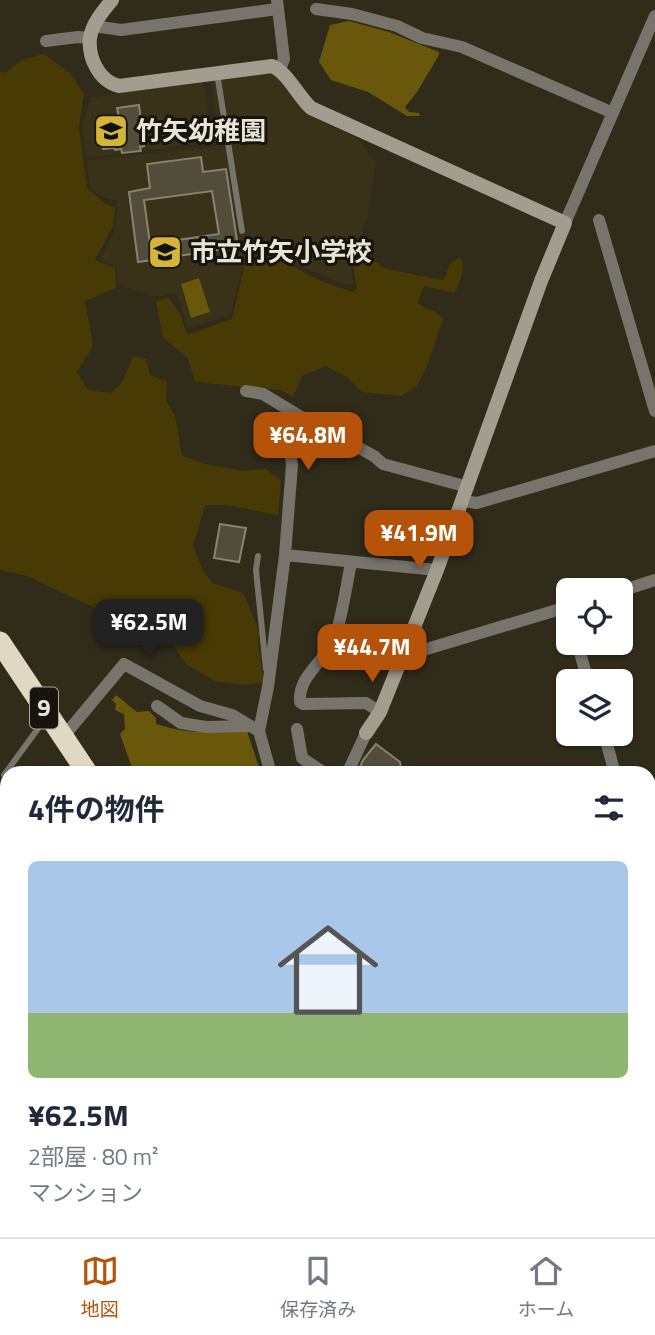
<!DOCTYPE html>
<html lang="ja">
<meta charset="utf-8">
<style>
:root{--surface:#fff;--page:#f6f6f7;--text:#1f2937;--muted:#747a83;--line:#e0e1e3;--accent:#b45309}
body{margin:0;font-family:"Titillium Web","Noto Sans JP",sans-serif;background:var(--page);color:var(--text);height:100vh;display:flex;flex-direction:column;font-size:26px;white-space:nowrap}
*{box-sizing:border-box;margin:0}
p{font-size:23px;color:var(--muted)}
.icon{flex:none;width:38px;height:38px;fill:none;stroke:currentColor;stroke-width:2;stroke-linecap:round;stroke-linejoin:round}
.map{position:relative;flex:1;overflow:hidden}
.panel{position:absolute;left:0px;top:766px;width:656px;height:471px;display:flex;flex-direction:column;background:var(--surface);border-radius:21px 21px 0 0;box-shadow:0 2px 5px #0004}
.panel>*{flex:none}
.buttons{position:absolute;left:556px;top:578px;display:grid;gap:14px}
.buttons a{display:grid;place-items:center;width:77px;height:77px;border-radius:10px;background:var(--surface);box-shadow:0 2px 5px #0004;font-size:35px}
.price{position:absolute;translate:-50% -60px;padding:0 16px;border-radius:14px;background:var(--accent);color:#fff;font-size:23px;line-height:46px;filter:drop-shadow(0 2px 4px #0008)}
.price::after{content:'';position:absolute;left:50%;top:42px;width:21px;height:16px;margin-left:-10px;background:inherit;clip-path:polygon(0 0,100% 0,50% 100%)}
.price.active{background:#222;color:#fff}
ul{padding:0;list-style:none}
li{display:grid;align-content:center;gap:14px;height:371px;padding:0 28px}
li span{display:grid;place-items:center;height:217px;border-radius:10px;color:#555}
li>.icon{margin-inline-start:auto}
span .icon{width:126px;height:126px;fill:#fffc;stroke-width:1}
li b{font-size:30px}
h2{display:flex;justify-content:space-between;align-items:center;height:84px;padding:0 28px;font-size:30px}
.dock{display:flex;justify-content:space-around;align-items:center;height:98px;border-top:2px solid var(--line);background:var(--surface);font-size:19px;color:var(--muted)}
.dock a{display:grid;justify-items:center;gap:4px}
.dock .active{color:var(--accent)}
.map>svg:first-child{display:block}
</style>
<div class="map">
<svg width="655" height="1237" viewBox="0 0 655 1237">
<rect width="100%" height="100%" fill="#312c1a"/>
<!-- built -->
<path fill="#393219" d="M270,71L282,79L293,98L312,117L357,138L376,162L368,213L351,267L354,285H345L277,256H245L231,314L187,329L177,293L156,297L119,285L116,267L100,260L115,229L118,201L100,196L90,188L86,160L215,147L220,142L211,80Z
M203,81L212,141L86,158L82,125L91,98Z"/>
<!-- green -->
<path fill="#473a04" d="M44,54L71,74L84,94L79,126L87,188L106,204L115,208L113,227L95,260L115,268L116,288L85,301L93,346L77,372L88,390L112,393L123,381L133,356L146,359L150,375L167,382L166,401L175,416L182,456L205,464L243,471L266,469L281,480L278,515L227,505H205L193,547L204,572L212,583L243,593L259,630L258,645L264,682L244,685L215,681L186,664L165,633L114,617L27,576L0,570V72L5,73L22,60Z
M357,250H360L384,268L441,280L445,278C448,267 449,259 462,259C465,268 460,286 454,293L424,286L418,302C425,311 437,309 443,319L428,364L417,386L401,396L362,392L348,378L326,366L302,376L293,397L280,390L195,382L188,358L163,338L156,301L169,298L180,314L187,335L232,319L246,259L276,258L319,280L353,292L357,289L353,267Z"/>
<!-- water -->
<path fill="#69580b" d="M349,21L389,32L439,52V55L417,92L405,107L409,112L419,113L420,116H407L368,92L331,80L319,62L330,25Z
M199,278L210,312L191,318L181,284Z
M116,695L137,712L149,711L156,718V724C191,735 210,733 246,728L261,773H134L120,734L125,729L124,714L115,710L116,704L112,700Z"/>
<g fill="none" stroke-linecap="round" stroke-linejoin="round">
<!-- stream -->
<path stroke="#69580b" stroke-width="2.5" d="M234,1230L236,1237"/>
<!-- river -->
<path stroke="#69580b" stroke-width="18" d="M0,1155L7,1152"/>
</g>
<!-- building -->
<path fill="#524d3a" stroke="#88826e" stroke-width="2" fill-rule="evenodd" d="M139,105L144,146L140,147L141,151L122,153L121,149L115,150L114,148L103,149L99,121L119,118L117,108Z
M201,157L203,172L226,169L238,247L138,262L129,192L150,188L147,164ZM212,191L219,234L150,244L144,200Z
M220,524L246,528L239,562L214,558Z
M376,744L400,762L401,768L397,774H357L363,760Z"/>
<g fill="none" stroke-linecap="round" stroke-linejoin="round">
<!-- lane -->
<path stroke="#77746b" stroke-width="6" d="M217,73L242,231
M258,556L256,570L266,669
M4,775L45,719"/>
<!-- street -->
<path stroke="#77746b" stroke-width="12" d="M277,0L284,59L280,69
M316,9L352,14L397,26L422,38L462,47L613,113
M94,26L121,30L277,9
M46,41L78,37L90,38
M599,220L655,411
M565,223L655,16
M246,391L263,394L296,414
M463,501L477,503L655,451
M351,563C347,582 340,630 332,645C321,663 298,678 300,702L303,704L366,703L380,712
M437,570L285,555L292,465L289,440L296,414L374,456L383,464L468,487
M621,591L655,580
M577,642L588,681
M406,650L420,651L567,607
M157,706L181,723L206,727L249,726
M297,729L302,758L326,774
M604,733L615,774
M62,735L69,730L124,664L200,706L232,715L259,731
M271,774L259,731L268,687L285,555
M347,774L366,733
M0,941L7,936
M0,983L7,1009
M649,1014L655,1012
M0,1132L7,1130
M67,1230L69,1237
M205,1230L207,1237
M463,1230L467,1237
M629,1237L655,1230"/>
<!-- secondary -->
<path stroke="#a19d8f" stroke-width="14" d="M112,0C103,11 92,24 90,38C88,58 99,81 119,86L272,66C287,72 298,96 311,108L565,223L541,281L437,570L380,712L366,733
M649,792L655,790
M0,1047L7,1045"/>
<!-- highway -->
<path stroke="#dfd9c3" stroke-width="21" d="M0,642L88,774
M395,1230L400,1237"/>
</g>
<!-- icons -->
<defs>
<g id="school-square" transform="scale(1.75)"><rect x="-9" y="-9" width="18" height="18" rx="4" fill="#d5b535" stroke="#17140d"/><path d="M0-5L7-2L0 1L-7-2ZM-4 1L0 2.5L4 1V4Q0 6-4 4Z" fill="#111"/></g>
</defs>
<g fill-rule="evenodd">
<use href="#school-square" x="111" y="131"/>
<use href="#school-square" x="165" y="252"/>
</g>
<g text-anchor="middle" stroke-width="6" stroke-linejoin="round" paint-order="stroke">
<!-- shield labels -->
<rect fill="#17140d" stroke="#a9a69b" stroke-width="2" x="30" y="687.5" width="28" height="41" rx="5"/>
<g font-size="24" font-weight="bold" fill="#e7e4d8">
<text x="44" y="716">9</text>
</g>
<!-- poi labels -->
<g font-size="26" font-weight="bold" fill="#e7e4d8" stroke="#17140d" text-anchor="start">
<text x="136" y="140">竹矢幼稚園</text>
<text x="190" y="261">市立竹矢小学校</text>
</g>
</g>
</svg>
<div class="buttons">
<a><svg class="icon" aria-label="locate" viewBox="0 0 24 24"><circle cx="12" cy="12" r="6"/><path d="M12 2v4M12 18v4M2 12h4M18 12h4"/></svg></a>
<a><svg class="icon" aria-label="layers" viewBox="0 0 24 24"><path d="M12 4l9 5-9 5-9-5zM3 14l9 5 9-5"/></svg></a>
</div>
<b class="price" style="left:308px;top:472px">¥64.8M</b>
<b class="price" style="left:419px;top:570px">¥41.9M</b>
<b class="price active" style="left:149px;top:659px">¥62.5M</b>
<b class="price" style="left:372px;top:684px">¥44.7M</b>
<section class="panel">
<h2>4件の物件<svg class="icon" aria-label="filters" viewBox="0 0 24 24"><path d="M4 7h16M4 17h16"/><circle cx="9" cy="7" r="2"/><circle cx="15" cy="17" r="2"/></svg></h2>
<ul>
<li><span style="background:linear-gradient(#a9c7e8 70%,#8fb573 0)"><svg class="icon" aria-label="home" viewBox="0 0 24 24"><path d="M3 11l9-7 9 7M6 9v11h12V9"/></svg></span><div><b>¥62.5M</b><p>2部屋 · 80 m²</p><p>マンション</p></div></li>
</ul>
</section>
</div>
<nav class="dock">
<a class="active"><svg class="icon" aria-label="map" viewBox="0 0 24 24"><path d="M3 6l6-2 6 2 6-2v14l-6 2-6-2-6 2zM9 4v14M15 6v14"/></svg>地図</a>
<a><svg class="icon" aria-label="saved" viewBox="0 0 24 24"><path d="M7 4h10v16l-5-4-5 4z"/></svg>保存済み</a>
<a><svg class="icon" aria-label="home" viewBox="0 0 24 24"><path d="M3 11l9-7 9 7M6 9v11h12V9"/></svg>ホーム</a>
</nav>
